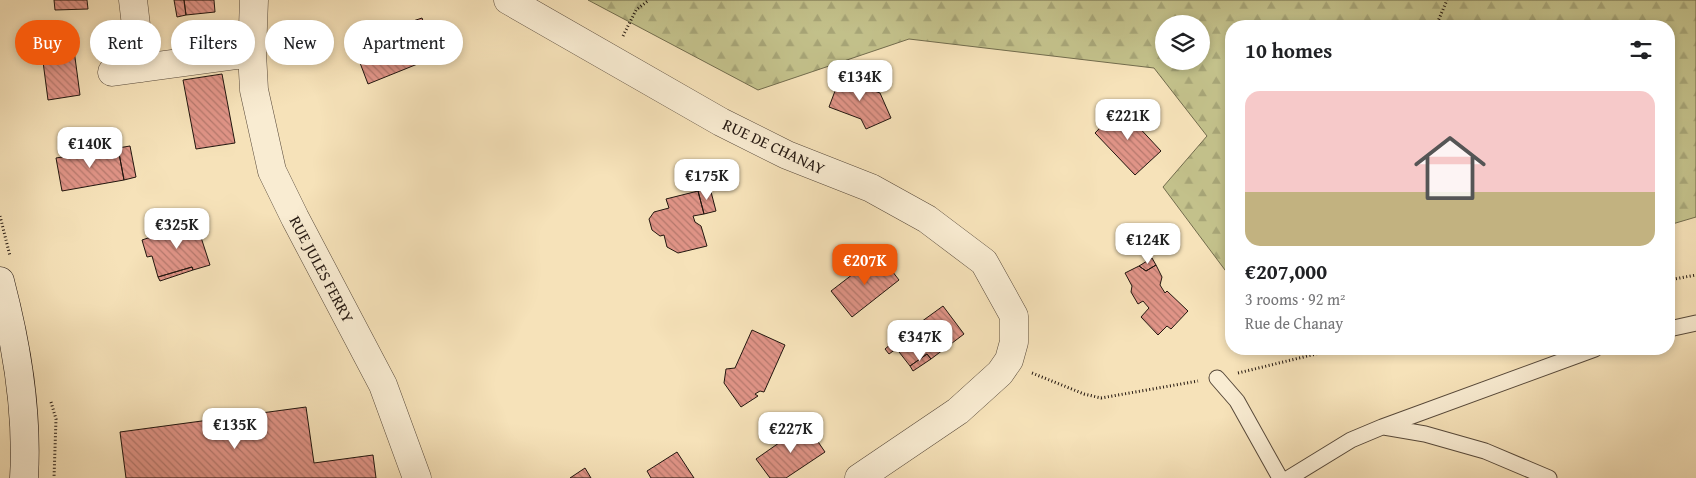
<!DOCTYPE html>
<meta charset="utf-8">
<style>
:root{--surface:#fff;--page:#f6f6f6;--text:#202124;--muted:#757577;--accent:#ea580c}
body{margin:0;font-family:"Gentium Book Plus",serif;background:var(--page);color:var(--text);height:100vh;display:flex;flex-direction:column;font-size:19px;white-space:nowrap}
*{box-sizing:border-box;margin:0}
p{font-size:16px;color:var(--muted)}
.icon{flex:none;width:28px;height:28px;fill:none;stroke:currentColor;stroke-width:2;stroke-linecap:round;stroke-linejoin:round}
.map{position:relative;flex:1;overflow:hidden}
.side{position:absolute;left:1225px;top:20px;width:450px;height:335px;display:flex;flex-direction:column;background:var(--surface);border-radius:20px;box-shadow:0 2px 8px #0003}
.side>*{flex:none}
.banner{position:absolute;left:15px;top:20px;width:475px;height:45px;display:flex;gap:10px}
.buttons{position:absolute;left:1155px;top:15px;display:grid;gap:10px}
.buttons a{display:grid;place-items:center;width:55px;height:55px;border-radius:50%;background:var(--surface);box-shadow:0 2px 8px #0003;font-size:25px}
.price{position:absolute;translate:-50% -42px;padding:0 11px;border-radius:10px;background:#fff;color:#222;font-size:16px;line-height:32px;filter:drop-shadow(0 1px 2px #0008)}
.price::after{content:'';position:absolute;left:50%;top:30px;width:15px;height:11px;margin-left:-8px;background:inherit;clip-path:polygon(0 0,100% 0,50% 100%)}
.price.active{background:var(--accent);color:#fff}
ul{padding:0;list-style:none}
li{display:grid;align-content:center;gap:10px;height:265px;padding:0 20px}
li span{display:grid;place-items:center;height:155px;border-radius:15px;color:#555}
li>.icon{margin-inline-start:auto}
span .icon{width:90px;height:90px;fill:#fffc;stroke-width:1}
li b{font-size:21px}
h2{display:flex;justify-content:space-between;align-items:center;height:60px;padding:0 20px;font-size:21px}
.chip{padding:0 18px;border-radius:22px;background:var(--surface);box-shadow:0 2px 8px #0003;font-size:18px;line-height:45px}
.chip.active{background:var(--accent);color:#fff}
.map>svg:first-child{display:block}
</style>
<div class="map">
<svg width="1696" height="478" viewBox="0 0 1696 478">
<defs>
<pattern id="forest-firs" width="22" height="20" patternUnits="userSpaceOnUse" patternTransform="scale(1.25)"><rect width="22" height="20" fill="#c3c18b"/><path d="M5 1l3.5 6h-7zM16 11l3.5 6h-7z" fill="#a7a577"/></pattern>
<pattern id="building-back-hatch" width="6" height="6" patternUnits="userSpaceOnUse" patternTransform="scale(1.25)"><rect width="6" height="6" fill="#e09487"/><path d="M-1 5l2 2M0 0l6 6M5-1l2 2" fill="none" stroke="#b5786d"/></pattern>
</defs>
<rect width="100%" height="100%" fill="#f6e2b9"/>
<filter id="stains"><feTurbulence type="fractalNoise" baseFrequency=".004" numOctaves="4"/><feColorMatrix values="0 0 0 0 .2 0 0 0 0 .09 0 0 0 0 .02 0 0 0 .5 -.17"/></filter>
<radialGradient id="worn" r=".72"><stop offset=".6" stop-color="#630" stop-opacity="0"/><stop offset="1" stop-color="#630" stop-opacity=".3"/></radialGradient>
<!-- forest -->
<path fill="url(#forest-firs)" stroke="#726c4d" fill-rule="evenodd" d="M588,0H1696V217L1669,225V26H1231V278L1163,187L1207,136L1154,68L909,39L758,90ZM1164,24H1201V61H1164Z"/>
<!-- building -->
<path fill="url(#building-back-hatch)" stroke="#22160f" d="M54,0H87L88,9L55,10Z
M174,0H184L186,15L177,17Z
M184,0H214L215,12L186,15Z
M422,18L426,29L414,33L410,22Z
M406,27L420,63L368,84L354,47Z
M74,50L80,95L48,100L42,54Z
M222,74L235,143L196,149L183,80Z
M841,75L867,85L866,88L880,93L891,118L866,129L861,119L829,107Z
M1120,107L1161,151L1135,175L1095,133Z
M130,146L136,177L124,180L118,148Z
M118,148L124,180L62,191L56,158Z
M710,188L716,211L704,214L698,191Z
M698,191L704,214L693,216L695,222L701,226L707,246L678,253L667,247L664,235L660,236L652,230L649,219L654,212L669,208L666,199Z
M196,222L210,265L193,270L192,267L158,277L152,256L147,257L142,240Z
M879,254L899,280L852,317L831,291Z
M1152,258L1156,265L1146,271L1139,266Z
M1156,265L1162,277L1160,285L1165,293L1167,291L1188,311L1171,329L1167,326L1158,335L1141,317L1149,308L1143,301L1138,304L1131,292L1132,286L1125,273L1139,266L1146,271Z
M192,267L193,270L160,281L158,277Z
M943,306L964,334L931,359L927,354L910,366L892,343Z
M752,330L785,345L764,392L760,391L755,394L758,396L741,407L724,383L726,369L735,368Z
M892,343L896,349L889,354L885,349Z
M927,354L931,359L913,371L910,366Z
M306,407L314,463L373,455L376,478H126L120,432Z
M806,424L825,452L786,478H770L756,459Z
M677,452L694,478H651L647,471Z
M585,468L591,478H570Z"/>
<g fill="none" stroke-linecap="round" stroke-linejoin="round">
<!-- service casing -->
<g stroke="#57493a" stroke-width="17">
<path id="service" d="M1669,329L1696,323
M1217,378L1237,401L1280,478
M1384,427L1425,434L1485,451L1549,478
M1289,478L1351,440L1382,427L1595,349"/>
</g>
<!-- minor casing -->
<g stroke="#57493a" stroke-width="29">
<path id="minor" d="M133,0L141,68
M254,0L252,53L254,90L272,171L295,218L383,385L417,478
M508,0L721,122L787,155L871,188L927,219L984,262L1014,316V342L1009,360L1000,373L958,411L859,478
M112,72L252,53"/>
</g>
<!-- secondary casing -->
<g stroke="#22160f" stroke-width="29">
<path id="secondary" d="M0,281C17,346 28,411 24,478"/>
</g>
<!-- path -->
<path stroke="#22160f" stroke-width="3" stroke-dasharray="1 2.5" stroke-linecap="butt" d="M1436,26L1447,0
M623,36L636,10L649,0
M0,216L10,256
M1669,280L1696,275
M1032,373L1084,394L1101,398L1198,381
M1238,373L1336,349
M51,402L56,419L54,478"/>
<!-- service -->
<use href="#service" stroke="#f9ecd2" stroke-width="15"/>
<!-- minor -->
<use href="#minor" stroke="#f9ecd2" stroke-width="28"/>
<!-- secondary -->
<use href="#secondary" stroke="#f9ecd2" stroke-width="28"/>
</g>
<g text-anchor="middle" stroke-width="4" stroke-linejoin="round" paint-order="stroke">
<!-- street labels -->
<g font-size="16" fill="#22160f" stroke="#f9ecd2">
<text transform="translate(774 146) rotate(25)" y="6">RUE DE CHANAY</text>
<text transform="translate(322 269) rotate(62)" y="6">RUE JULES FERRY</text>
</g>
</g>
<rect width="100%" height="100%" filter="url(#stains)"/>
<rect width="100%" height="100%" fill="url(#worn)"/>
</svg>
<div class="buttons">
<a><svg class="icon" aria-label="layers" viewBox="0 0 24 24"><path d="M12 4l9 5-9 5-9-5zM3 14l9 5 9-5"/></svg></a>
</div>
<b class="price" style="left:860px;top:102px">€134K</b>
<b class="price" style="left:1128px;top:141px">€221K</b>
<b class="price" style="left:90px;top:169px">€140K</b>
<b class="price" style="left:707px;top:201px">€175K</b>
<b class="price" style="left:177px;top:250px">€325K</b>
<b class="price" style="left:1148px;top:265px">€124K</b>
<b class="price active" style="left:865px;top:286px">€207K</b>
<b class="price" style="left:920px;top:362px">€347K</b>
<b class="price" style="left:235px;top:450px">€135K</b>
<b class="price" style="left:791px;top:454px">€227K</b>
<div class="banner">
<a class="chip active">Buy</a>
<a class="chip">Rent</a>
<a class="chip">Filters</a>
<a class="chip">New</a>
<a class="chip">Apartment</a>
</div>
<section class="side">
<h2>10 homes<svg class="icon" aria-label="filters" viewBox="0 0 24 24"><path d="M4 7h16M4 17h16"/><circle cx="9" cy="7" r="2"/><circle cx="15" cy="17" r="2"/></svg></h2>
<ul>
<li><span style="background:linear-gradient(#f6c9c9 65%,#c2b280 0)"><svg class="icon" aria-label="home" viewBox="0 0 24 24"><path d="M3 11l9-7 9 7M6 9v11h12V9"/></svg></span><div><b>€207,000</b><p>3 rooms · 92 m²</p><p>Rue de Chanay</p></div></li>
</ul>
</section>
</div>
